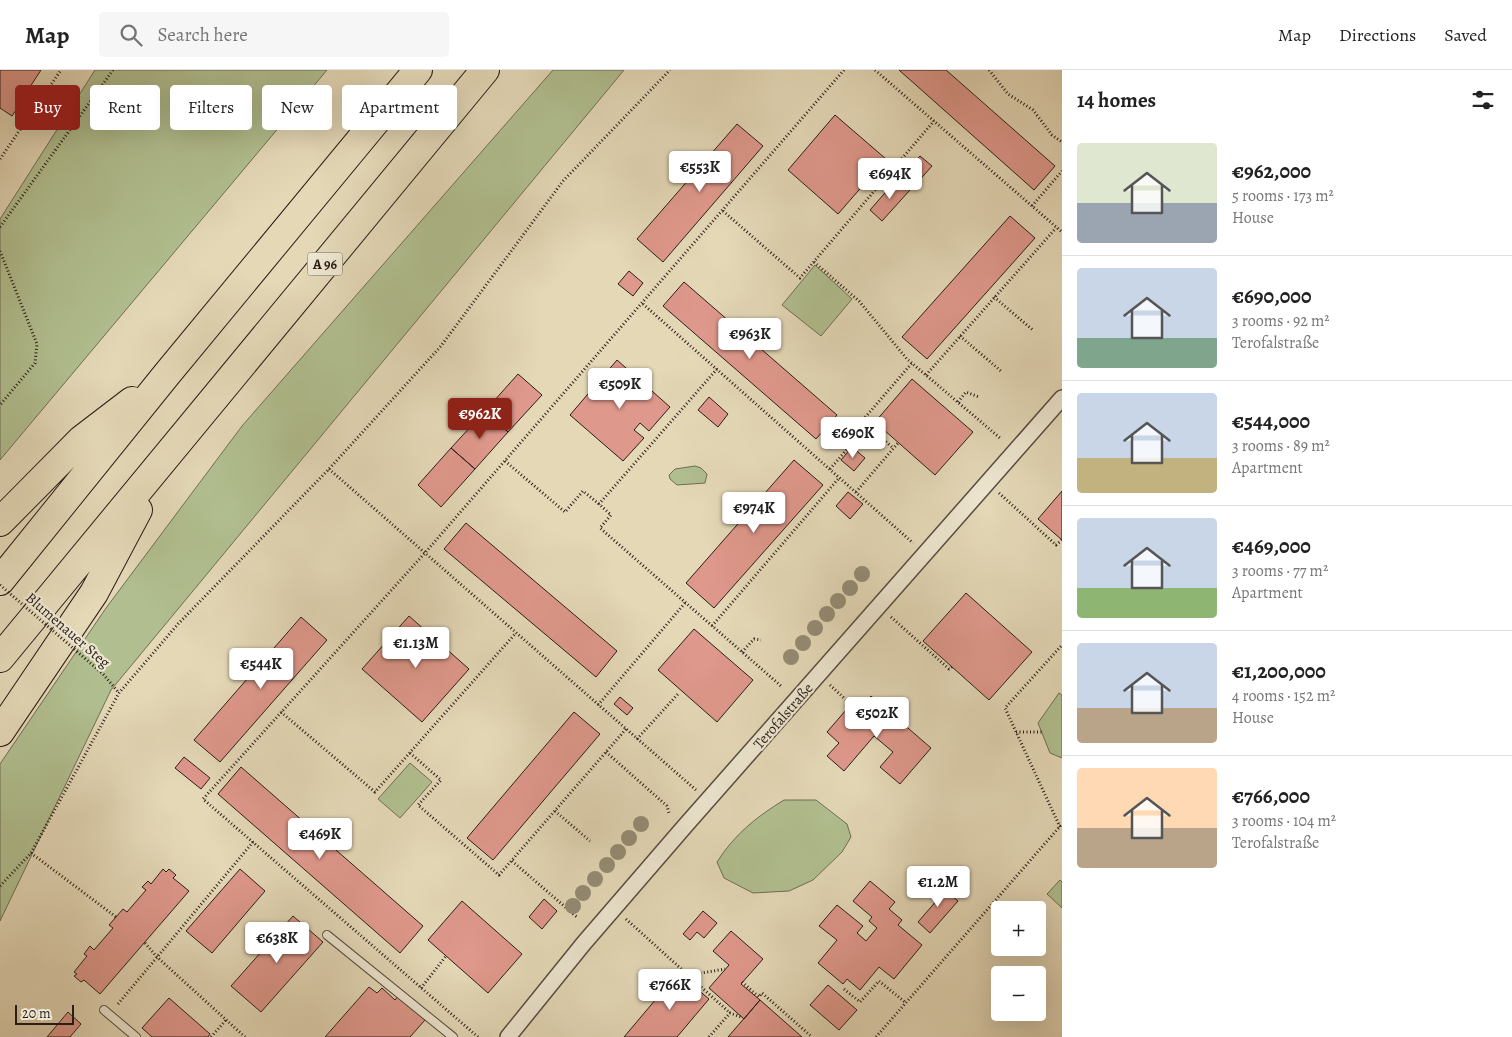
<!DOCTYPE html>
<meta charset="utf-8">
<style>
:root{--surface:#fff;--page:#f6f6f6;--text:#222;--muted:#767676;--line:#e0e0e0;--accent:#8f2418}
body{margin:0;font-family:Alegreya,serif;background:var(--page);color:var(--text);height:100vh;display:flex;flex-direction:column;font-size:19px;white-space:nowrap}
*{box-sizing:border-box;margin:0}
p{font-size:16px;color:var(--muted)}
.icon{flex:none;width:28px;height:28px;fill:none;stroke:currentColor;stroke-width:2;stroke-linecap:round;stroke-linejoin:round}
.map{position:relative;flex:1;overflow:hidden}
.drawer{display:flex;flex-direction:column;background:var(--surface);width:450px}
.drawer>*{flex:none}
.top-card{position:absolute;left:15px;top:15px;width:475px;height:45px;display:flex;gap:10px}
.buttons{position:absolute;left:991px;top:831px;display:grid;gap:10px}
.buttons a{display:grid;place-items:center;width:55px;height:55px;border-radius:5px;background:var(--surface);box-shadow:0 5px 20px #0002;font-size:25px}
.scale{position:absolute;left:15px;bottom:12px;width:59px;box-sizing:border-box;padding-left:5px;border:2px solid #2a1e19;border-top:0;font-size:14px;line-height:18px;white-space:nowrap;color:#2a1e19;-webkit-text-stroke:4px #ede6d0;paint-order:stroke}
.price{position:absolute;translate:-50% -42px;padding:0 11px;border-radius:5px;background:#fff;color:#222;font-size:16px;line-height:32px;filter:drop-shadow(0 1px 2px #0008)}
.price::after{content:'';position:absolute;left:50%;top:30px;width:15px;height:11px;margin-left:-8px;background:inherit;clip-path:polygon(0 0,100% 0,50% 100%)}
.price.on{background:var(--accent);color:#fff}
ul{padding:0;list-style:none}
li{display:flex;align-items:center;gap:15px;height:125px;padding:0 15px}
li+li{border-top:1px solid var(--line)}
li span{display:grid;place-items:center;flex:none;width:140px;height:100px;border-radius:5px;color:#555}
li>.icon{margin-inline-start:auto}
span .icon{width:60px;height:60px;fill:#fffc;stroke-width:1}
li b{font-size:21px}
h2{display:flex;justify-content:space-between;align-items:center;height:60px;padding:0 15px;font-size:21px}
.tag{padding:0 18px;border-radius:5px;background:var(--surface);box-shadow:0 5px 20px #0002;font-size:18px;line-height:45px}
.tag.on{background:var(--accent);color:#fff}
header{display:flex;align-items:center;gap:30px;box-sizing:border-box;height:70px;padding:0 25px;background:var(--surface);border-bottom:1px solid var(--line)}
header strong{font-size:24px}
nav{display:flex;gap:28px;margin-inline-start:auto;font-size:18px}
.search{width:350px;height:45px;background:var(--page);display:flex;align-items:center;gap:12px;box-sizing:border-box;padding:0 18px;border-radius:5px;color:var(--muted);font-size:19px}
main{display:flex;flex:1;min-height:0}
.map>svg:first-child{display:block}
</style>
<header>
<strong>Map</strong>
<div class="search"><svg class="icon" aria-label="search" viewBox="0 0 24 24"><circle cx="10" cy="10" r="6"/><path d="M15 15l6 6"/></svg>Search here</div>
<nav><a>Map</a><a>Directions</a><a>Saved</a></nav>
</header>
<main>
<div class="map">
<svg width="1062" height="967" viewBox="0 0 1062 967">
<rect width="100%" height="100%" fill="#e4d8b7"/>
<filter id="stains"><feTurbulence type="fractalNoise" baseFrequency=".004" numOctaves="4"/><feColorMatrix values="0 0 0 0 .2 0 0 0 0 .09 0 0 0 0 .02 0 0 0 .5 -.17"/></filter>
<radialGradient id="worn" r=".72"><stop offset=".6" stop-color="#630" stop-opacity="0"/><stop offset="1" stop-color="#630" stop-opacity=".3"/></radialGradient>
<!-- green -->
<path fill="#b1bf90" stroke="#6e6e54" d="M95,0H327L0,390V149Z
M553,0H624L111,620L0,851V694L106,538L242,356Z
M815,195L852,229L821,266L782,235Z
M695,396L701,398L707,404L705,413L677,415L670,409L669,405L675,399Z
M1059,623L1062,625V688L1050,683L1038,653Z
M410,693L432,712L400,748L378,729Z
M784,730H816L847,754L851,767L842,782L813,810L789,821L753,823L724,808L717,792C734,765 756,747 784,730Z
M1060,810L1062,812V838L1047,824Z"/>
<!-- building -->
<path fill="#df988c" stroke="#2a1e19" d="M0,0H41L28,20L38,26L33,34L24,28L12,46L0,38Z
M899,0H946L1055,96L1034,120Z
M835,45L886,89L838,144L788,100Z
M737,54L763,76L663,192L637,169Z
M920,86L932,96L916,114L904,103Z
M898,108L910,120L882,151L870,140Z
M1010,146L1035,168L927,289L902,267Z
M629,201L643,213L633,226L618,214Z
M684,212L837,345L816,369L663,236Z
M617,290L670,337L649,361L640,353L634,360L644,368L623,391L570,345Z
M518,304L542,325L508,362L485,341Z
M912,309L973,362L935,405L875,352Z
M709,327L728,344L718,357L698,340Z
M485,341L508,362L475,399L451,378Z
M852,377L865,388L854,401L841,390Z
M451,378L475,399L441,437L418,415Z
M794,390L823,415L714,538L686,513Z
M1062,421V470L1038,449Z
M848,422L863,434L850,449L836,436Z
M466,453L617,581L596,607L444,479Z
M966,523L1032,582L989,630L923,571Z
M409,546L469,599L422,652L362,599Z
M301,547L327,570L220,692L194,670Z
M694,559L753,610L717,652L658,600Z
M871,626L931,678L900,714L880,697L893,682L874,666L844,701L827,686L839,673L827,662L846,640L853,646Z
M620,627L633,638L627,645L614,634Z
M574,642L600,664L493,790L467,768Z
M184,687L210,708L201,719L175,698Z
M241,697L423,856L400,883L218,724Z
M163,799L166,802L169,799L176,805L173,808L189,821L100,924L84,910L81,912L74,906L77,904L74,902L87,886L84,884L90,876L94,880L113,858L109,855L123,839L127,842L146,820L142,817L148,811L151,814Z
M240,799L265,821L212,883L186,861Z
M870,811L895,832L889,839L902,850L898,855L922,875L894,909L879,897L860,920L847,909L843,914L818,893L837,870L819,856L837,835L863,856L857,863L866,871L877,858L869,851L872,847L853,831Z
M935,811L958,831L930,863L918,852L938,829L928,819Z
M544,829L557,841L542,859L529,847Z
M462,831L522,884L488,923L428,870Z
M703,841L717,853L704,868L697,862L690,870L683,864Z
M293,846L323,872L261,942L231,916Z
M731,861L763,889L741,914L760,930L744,949L709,918L729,895L713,881Z
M678,903L709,929L677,967H624Z
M828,915L857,940L839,960L810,935Z
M369,917L377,923L382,918L395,930L398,926L425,950L410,967H325Z
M169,928L210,964L208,967H152L142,958Z
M760,930L802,967H728Z
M68,942L81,954L70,967H47Z"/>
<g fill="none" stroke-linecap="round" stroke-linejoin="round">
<!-- service casing -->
<g stroke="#584c40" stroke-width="10">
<path id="service" d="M327,865L453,967
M104,940L136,967"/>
</g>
<!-- minor casing -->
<g stroke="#584c40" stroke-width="18">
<path id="minor" d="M508,967L584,873L685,756L1062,328"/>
</g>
<!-- motorway casing -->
<g stroke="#2a1e19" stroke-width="30">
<path id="motorway" d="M0,452L81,370L132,331
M0,511L167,304L418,0
M0,588L485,0
M0,662L94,523L138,440"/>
</g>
<!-- path -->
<path stroke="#2a1e19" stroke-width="3" stroke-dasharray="1 2.5" stroke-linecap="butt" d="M875,0L1062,162
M989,0L1008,24L1033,40L1052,65L1062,72
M0,89L61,0
M1032,136L1062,101
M723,141L800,208L934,51
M0,157L113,0
M0,181L37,274L35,293L0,335
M814,192L859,231L907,289L1000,368
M994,227L1034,261
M643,234L913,473
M960,266L1001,301
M717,299L599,434L611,445L600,458L781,616
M926,305L1056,158
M958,332L966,322L979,327
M862,351L893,378
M505,391L565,442L583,421L599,434
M329,399L696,720
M830,399L849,377L862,351L912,293
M856,422L898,373
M999,423L1056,475L1062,470
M891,547L949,599L952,597
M712,556L839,408
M742,582L754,569L761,570
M830,615L858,641
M598,635L685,533
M281,642L375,722L515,564
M1016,662H1042
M637,669L678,624
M606,682L667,736L669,743
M410,683L441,710L418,735L499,805L626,659
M555,741L590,771
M1060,757L1005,638L1062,575
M31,783L116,847
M512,791L578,848
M0,816L31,783L119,623L178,554L329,399L441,276L563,111L670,0
M626,849L730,943
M145,873L157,887L245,967
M690,905L725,899
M742,912L759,927L762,923L812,967
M421,918L446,886
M844,919L860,932L879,911L906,933
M118,934L253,772
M211,967L226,950
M478,967L203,729L424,484L844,0
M709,967L730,943L741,947
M876,967L1062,754"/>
<!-- service -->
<use href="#service" stroke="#ede6d0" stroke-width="8"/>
<!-- minor -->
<use href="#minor" stroke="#ede6d0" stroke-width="15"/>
<!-- motorway -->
<use href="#motorway" stroke="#e4d8b7" stroke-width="28"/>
<!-- path-bridge -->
<path stroke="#2a1e19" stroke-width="3" stroke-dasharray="1 2.5" stroke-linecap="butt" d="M0,515L103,604L119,623"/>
</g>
<!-- trees -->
<g fill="#948c74">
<circle cx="862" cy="504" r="8"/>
<circle cx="850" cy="518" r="8"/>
<circle cx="838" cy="531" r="8"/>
<circle cx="827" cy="544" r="8"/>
<circle cx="815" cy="558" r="8"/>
<circle cx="803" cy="573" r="8"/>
<circle cx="791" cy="587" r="8"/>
<circle cx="641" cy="754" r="8"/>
<circle cx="629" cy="768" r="8"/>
<circle cx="618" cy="782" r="8"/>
<circle cx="607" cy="795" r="8"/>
<circle cx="595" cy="809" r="8"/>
<circle cx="583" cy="823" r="8"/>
<circle cx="573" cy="836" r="8"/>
</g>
<g text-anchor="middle" stroke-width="4.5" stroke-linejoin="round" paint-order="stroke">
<!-- shield labels -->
<rect fill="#ede6d0" stroke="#645a50" stroke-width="1" x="307.5" y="182.5" width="35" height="23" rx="4"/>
<g font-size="14" font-weight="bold" fill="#2a1e19">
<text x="325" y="199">A 96</text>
</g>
<!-- street labels -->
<g font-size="15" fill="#2a1e19" stroke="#ede6d0">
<text transform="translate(68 560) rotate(41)" y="5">Blumenauer Steg</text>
<text transform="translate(783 646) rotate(-49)" y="5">Terofalstraße</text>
</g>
</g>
<rect width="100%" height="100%" filter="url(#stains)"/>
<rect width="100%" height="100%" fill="url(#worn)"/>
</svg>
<div class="buttons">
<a>+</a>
<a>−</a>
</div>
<div class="scale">20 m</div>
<b class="price" style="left:700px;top:123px">€553K</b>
<b class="price" style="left:890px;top:130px">€694K</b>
<b class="price" style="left:750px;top:290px">€963K</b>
<b class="price" style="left:620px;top:340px">€509K</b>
<b class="price on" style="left:480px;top:370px">€962K</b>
<b class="price" style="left:853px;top:389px">€690K</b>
<b class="price" style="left:754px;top:464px">€974K</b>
<b class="price" style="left:416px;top:599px">€1.13M</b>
<b class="price" style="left:261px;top:620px">€544K</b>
<b class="price" style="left:877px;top:669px">€502K</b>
<b class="price" style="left:320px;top:790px">€469K</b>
<b class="price" style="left:938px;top:838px">€1.2M</b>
<b class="price" style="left:277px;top:894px">€638K</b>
<b class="price" style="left:670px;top:941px">€766K</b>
<div class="top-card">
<a class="tag on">Buy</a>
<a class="tag">Rent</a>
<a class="tag">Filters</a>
<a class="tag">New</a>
<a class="tag">Apartment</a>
</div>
</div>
<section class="drawer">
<h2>14 homes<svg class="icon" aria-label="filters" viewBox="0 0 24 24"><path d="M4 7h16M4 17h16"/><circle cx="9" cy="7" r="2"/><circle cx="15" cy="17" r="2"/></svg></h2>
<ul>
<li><span style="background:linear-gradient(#dfe7d0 60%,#9aa5b1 0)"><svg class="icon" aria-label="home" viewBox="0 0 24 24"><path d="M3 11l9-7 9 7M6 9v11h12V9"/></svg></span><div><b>€962,000</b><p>5 rooms · 173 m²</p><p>House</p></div></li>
<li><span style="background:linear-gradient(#c9d6e8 70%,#7fa58c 0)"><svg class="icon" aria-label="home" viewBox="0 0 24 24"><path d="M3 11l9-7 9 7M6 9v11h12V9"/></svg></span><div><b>€690,000</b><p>3 rooms · 92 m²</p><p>Terofalstraße</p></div></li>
<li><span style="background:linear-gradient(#c9d6e8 65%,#c2b280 0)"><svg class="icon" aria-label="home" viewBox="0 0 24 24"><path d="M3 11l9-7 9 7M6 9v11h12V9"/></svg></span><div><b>€544,000</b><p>3 rooms · 89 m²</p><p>Apartment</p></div></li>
<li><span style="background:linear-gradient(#c9d6e8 70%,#8fb573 0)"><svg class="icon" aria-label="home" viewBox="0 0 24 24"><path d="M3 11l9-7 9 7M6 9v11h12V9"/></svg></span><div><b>€469,000</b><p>3 rooms · 77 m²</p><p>Apartment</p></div></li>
<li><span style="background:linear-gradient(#c9d6e8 65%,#b9a48a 0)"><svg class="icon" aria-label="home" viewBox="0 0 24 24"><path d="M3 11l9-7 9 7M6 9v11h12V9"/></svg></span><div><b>€1,200,000</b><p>4 rooms · 152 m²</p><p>House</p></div></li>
<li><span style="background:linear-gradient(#ffd9b3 60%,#b9a48a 0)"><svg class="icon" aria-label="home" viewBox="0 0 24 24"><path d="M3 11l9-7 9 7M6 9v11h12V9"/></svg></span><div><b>€766,000</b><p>3 rooms · 104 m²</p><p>Terofalstraße</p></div></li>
</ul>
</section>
</main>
